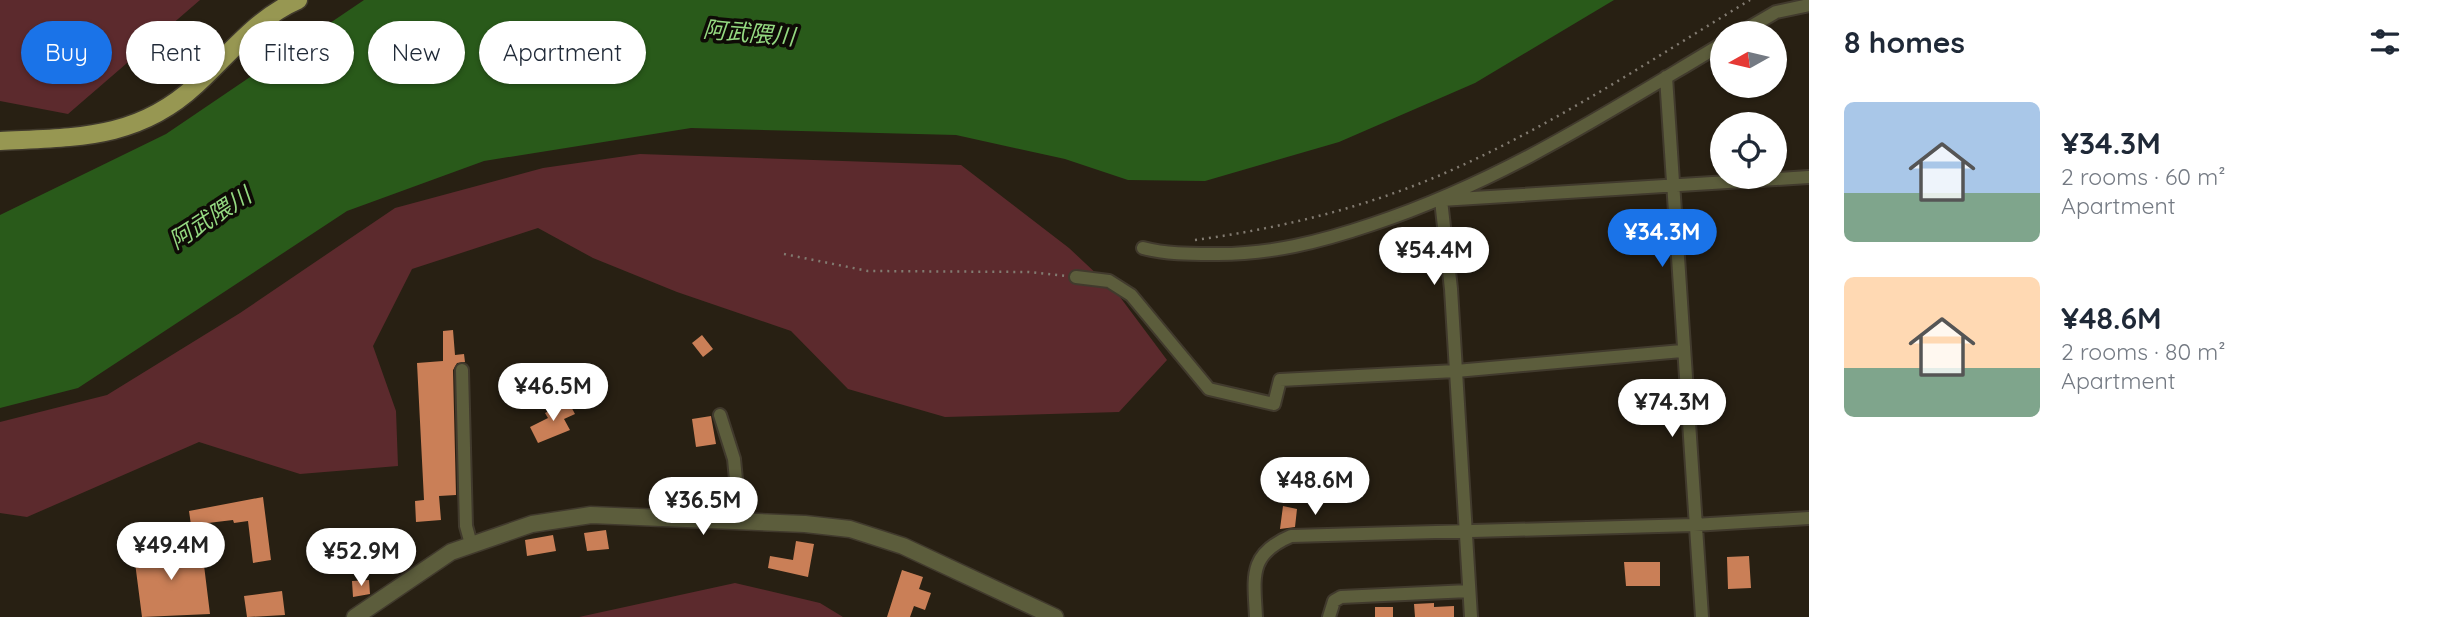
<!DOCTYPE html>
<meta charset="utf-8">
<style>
:root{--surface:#fff;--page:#f6f6f7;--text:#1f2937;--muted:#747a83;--accent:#1a73e8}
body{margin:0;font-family:Quicksand,"Noto Sans JP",sans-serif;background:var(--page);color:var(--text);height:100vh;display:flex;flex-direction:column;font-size:26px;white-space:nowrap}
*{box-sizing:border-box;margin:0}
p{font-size:23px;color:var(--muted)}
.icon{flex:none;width:38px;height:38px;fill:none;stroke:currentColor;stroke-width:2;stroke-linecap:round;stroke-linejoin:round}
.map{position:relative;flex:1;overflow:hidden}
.details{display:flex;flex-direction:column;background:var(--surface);width:630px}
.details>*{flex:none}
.guide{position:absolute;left:21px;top:21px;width:665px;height:63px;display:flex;gap:14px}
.needle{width:46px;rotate:262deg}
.fabs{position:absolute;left:1710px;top:21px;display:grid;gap:14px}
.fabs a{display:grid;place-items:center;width:77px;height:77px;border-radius:50%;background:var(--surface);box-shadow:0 2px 5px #0004;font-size:35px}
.price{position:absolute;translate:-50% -60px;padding:0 16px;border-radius:24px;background:#fff;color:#222;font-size:23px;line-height:46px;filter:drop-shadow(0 2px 4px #0008)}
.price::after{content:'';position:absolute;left:50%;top:42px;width:21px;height:16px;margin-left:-10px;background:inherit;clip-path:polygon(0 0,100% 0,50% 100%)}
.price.current{background:var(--accent);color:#fff}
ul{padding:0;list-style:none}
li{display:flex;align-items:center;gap:21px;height:175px;padding:0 35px}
li span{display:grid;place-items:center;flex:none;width:196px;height:140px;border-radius:10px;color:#555}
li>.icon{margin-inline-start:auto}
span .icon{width:84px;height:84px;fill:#fffc;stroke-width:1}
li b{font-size:30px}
h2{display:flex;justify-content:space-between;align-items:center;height:84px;padding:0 35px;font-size:30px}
.chip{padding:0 24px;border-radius:32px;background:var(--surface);box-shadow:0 2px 5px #0004;font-size:24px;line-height:63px}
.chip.current{background:var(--accent);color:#fff}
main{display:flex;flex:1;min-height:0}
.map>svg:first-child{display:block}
</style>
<main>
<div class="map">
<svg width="1809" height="617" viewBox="0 0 1809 617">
<rect width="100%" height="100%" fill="#282013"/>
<!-- green -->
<path fill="#5c2a2d" d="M0,0H200L68,114L0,101Z
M640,154L961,165L1069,248L1117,293L1167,360L1119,412L945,417L848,389L791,331L677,292L593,258L538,228L412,269L373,346L396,411L398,466L300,474L199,442L27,517L0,513V422L107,395L240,313L395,208L543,168Z
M735,583L820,603L843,617H579Z"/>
<!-- water -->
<path fill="#295a1a" d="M364,0H1614L1475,83L1339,142L1205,181L1128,180L1065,159L956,135L691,128L484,161L347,211L78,388L0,408V215L166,134Z"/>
<!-- building -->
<path fill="#ca7f57" d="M453,330L455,355L464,354L465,362L457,363L453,370L456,495L439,496L441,520L416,522L415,501L424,500L417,363L443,361V331Z
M702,335L713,349L703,357L692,343Z
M568,401L575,414L564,419L570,430L538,443L530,427L548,418L545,413Z
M711,416L716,444L696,447L692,419Z
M263,497L271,560L253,563L248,521L234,523L233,520L191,525L189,511Z
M1283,506L1297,509L1295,527L1280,529Z
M606,530L609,549L587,551L584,533Z
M553,535L556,551L527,556L525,540Z
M392,537L395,572L374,573L371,538Z
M796,541L814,544L808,577L768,568L770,556L793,560Z
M161,543L163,554L202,549L210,614L142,617L133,547Z
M1749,556L1751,588L1728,589L1727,557Z
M1624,562H1660V586H1626Z
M902,570L923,577L919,589L931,593L925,610L914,606L910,617H887Z
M369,580L370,594L353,597L352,581Z
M282,591L285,615L247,617L244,596Z
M1434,603V607L1454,606V617H1415L1414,604Z
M1375,607H1393V617H1375Z"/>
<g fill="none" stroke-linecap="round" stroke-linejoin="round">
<!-- minor casing -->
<g stroke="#413a2d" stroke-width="16">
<path id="minor" d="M1740,33L1776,12L1809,5
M1666,77L1702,617
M1143,248C1166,254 1189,254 1212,254C1269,255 1320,242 1373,224C1502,181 1606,113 1722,44
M1076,277L1109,281L1131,295L1209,389L1274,404L1280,380L1456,371L1682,351
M462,370L466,526L471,544
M720,415L734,459L740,521
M1256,617C1254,577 1248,554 1291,536L1694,525L1809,518
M1329,617L1334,601L1341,597L1469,591
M1471,617L1451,289L1441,200L1809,177"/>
</g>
<!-- tertiary casing -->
<g stroke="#413a2d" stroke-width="19">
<path id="tertiary" d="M355,617L451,552L532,524L591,515L805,524L850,529L903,546L1055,617"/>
</g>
<!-- primary casing -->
<g stroke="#413a2d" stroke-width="21">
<path id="primary" d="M0,141C75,137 137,140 196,85C229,55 256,18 298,0"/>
</g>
<!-- path -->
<path stroke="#827b71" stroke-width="2.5" stroke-dasharray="2 5" stroke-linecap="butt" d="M1195,240C1276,229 1355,210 1431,179C1543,132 1646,63 1750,0
M784,254L868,271L1029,272L1066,276"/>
<!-- minor -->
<use href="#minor" stroke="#5c5d3c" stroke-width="12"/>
<!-- tertiary -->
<use href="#tertiary" stroke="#5c5d3c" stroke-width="16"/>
<!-- primary -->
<use href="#primary" stroke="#979752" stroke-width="18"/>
</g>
<g text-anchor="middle" stroke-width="7" stroke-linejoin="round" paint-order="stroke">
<!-- water labels -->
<g font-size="23" font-style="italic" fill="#94d981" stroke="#0e0b06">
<text transform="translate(749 33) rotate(5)" y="8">阿武隈川</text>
<text transform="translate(210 218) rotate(-33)" y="8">阿武隈川</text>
</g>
</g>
</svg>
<div class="fabs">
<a><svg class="needle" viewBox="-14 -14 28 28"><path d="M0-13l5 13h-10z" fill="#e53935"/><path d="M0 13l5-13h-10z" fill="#747a83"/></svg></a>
<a><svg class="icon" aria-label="locate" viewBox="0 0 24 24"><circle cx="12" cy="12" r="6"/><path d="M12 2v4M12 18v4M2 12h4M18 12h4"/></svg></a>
</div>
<b class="price current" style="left:1662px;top:269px">¥34.3M</b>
<b class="price" style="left:1434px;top:287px">¥54.4M</b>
<b class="price" style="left:553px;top:423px">¥46.5M</b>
<b class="price" style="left:1672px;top:439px">¥74.3M</b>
<b class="price" style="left:1315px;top:517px">¥48.6M</b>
<b class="price" style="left:703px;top:537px">¥36.5M</b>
<b class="price" style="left:171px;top:582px">¥49.4M</b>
<b class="price" style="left:361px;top:588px">¥52.9M</b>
<div class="guide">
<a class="chip current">Buy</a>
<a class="chip">Rent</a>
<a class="chip">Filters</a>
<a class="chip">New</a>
<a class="chip">Apartment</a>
</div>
</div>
<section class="details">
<h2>8 homes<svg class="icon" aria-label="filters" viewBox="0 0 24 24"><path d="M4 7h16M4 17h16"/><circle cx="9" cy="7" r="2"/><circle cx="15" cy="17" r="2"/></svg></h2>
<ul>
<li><span style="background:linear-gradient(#a9c7e8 65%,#7fa58c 0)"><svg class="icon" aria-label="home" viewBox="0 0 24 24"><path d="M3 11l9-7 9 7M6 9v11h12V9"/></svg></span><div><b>¥34.3M</b><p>2 rooms · 60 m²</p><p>Apartment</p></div></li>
<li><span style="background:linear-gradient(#ffd9b3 65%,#7fa58c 0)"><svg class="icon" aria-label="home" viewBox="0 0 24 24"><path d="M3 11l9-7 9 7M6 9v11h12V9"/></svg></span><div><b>¥48.6M</b><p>2 rooms · 80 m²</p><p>Apartment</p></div></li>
</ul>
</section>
</main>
